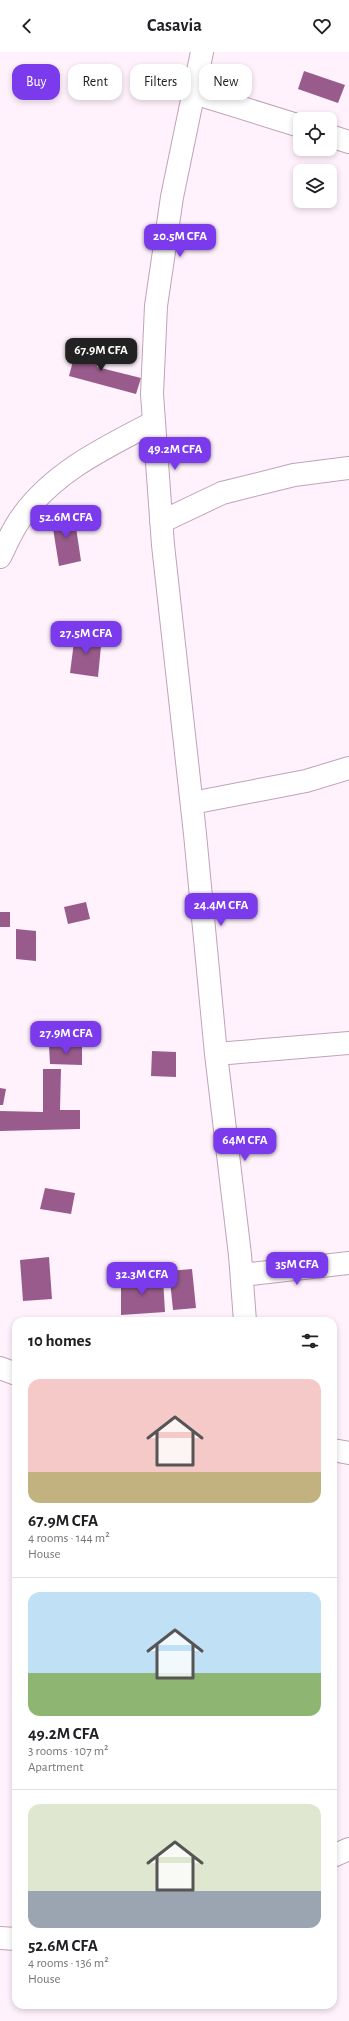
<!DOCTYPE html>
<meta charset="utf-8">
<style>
:root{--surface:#fff;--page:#f6f6f6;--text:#202124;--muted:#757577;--line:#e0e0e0;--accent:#7c3aed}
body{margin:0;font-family:"Alegreya Sans",sans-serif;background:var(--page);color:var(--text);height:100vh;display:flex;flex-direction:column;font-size:15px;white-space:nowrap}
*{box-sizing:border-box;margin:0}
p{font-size:13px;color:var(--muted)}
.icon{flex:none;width:22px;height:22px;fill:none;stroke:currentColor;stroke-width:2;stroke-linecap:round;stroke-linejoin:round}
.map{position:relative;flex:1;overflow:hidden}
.details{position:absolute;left:12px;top:1265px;width:325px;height:692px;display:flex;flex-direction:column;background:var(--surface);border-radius:12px;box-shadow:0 2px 6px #0003}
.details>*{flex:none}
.hud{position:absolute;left:12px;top:12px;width:325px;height:36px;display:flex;gap:8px}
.controls{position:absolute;left:293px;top:60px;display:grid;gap:8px}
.controls a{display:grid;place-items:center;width:44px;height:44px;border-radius:8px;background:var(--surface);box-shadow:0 2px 6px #0003;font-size:20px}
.price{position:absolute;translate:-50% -34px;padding:0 9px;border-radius:8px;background:var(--accent);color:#fff;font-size:13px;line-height:26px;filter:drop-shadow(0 1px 2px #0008)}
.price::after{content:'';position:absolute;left:50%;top:24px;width:12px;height:9px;margin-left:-6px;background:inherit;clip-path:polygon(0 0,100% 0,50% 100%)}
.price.current{background:#222;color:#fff}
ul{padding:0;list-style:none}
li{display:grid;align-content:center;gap:8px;height:212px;padding:0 16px}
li+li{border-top:1px solid var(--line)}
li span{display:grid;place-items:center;height:124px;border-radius:12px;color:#555}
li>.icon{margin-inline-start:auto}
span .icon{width:72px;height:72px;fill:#fffc;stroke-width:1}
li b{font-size:17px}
h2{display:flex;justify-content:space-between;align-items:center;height:48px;padding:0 16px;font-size:17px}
.chip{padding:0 14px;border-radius:12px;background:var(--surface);box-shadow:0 2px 6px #0003;font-size:14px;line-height:36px}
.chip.current{background:var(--accent);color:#fff}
header{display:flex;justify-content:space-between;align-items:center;height:52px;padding:0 16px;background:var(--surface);font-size:18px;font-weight:700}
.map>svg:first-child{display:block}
</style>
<header><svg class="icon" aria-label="back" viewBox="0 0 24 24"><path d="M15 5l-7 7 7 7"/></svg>Casavia<svg class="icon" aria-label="heart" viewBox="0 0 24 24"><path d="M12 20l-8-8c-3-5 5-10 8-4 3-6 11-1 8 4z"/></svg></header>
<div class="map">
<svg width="349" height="1969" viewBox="0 0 349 1969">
<rect width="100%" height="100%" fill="#fff2fc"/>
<!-- building -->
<path fill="#985b8b" d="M304,19L345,33L338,51L298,37Z
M77,294L100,301L97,315L141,326L136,342L69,324Z
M74,462L81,509L59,514L51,464Z
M75,582L102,584L98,625L70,621Z
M86,850L90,867L68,872L64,855Z
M0,860H10V875H0Z
M16,877L36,879V909L16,907Z
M82,992V1013L50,1012L49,994Z
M152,999L176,1000V1025L151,1024Z
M43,1017H61L60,1058H80V1077L0,1079V1059L43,1060Z
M0,1036L6,1037L3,1053H0Z
M45,1136L75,1141L71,1162L40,1157Z
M49,1205L52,1247L23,1249L20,1208Z
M192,1217L196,1256L173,1258L169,1219Z
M121,1227H163L165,1260L121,1263Z"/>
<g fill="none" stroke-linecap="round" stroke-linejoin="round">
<!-- minor casing -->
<g stroke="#c1a2b9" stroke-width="24">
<path id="minor" d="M202,0L172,145L156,254L152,342L163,493L195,782L216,1002L240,1203L245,1269
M194,41L300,74
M330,84L349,90
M161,470L222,441L294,423L349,416
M0,505C7,491 13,476 23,463C56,418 107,395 154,370
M192,751L306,729L349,716
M216,1002L349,991
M242,1223L349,1211
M0,1316L16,1322
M333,1398L349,1401
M333,1804L349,1797
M0,1886L16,1887"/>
</g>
<!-- minor -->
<use href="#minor" stroke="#fff" stroke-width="22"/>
</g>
</svg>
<div class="controls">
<a><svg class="icon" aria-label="locate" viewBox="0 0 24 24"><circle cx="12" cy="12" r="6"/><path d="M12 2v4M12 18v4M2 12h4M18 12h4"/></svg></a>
<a><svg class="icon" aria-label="layers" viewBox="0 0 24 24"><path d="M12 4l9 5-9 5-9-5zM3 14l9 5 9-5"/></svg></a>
</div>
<b class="price" style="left:180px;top:206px">20.5M CFA</b>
<b class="price current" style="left:101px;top:320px">67.9M CFA</b>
<b class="price" style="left:175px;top:419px">49.2M CFA</b>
<b class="price" style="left:66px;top:487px">52.6M CFA</b>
<b class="price" style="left:86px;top:603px">27.5M CFA</b>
<b class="price" style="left:221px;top:875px">24.4M CFA</b>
<b class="price" style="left:66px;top:1003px">27.9M CFA</b>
<b class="price" style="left:245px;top:1110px">64M CFA</b>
<b class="price" style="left:297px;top:1234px">35M CFA</b>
<b class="price" style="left:142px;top:1244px">32.3M CFA</b>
<div class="hud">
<a class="chip current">Buy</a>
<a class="chip">Rent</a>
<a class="chip">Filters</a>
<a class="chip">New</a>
</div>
<section class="details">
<h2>10 homes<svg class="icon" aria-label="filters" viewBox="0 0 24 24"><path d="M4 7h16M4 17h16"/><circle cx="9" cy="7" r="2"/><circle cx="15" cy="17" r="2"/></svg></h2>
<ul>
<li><span style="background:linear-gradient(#f6c9c9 75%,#c2b280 0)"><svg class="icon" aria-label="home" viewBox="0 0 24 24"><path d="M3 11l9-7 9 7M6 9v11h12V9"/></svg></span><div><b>67.9M CFA</b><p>4 rooms · 144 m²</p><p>House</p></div></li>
<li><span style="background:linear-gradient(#bfe0f5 65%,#8fb573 0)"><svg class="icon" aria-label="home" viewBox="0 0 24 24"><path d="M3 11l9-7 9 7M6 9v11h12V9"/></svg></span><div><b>49.2M CFA</b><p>3 rooms · 107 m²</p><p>Apartment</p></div></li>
<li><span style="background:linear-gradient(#dfe7d0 70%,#9aa5b1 0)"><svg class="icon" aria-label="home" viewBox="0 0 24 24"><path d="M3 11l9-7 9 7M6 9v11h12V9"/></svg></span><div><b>52.6M CFA</b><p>4 rooms · 136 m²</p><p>House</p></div></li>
</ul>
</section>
</div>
